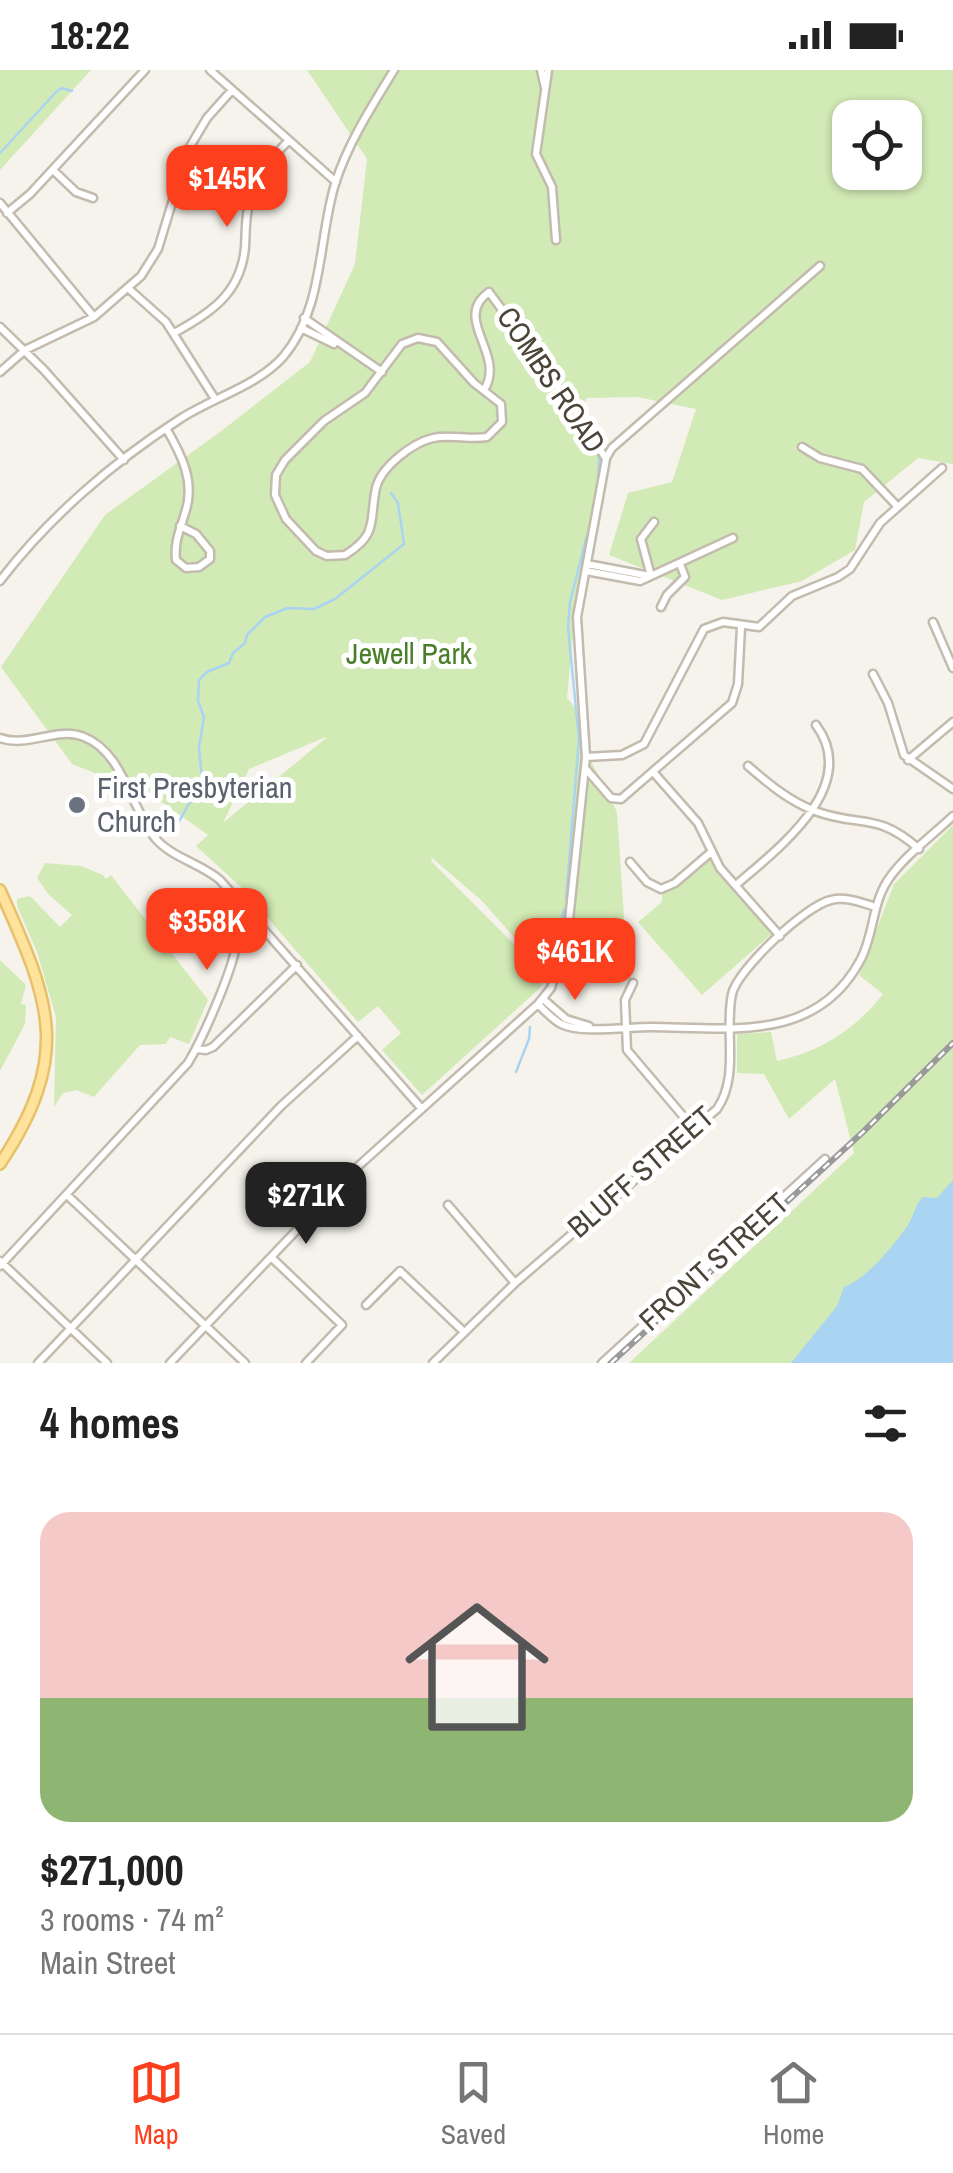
<!DOCTYPE html>
<meta charset="utf-8">
<style>
:root{--surface:#fff;--page:#f6f6f6;--text:#222;--muted:#767676;--line:#e0e0e0;--accent:#fc3f1d}
body{margin:0;font-family:"Archivo Narrow",sans-serif;background:var(--page);color:var(--text);height:100vh;display:flex;flex-direction:column;font-size:38px;white-space:nowrap}
*{box-sizing:border-box;margin:0}
p{font-size:32px;color:var(--muted)}
.icon{flex:none;width:55px;height:55px;fill:none;stroke:currentColor;stroke-width:2;stroke-linecap:round;stroke-linejoin:round}
.map{position:relative;height:1293px;overflow:hidden}
.details{display:flex;flex-direction:column;background:var(--surface);flex:1}
.details>*{flex:none}
.controls{position:absolute;left:832px;top:30px;display:grid;gap:20px}
.controls a{display:grid;place-items:center;width:90px;height:90px;border-radius:20px;background:var(--surface);box-shadow:0 2px 8px #0004;font-size:50px}
.price{position:absolute;translate:-50% -85px;padding:0 22px;border-radius:20px;background:var(--accent);color:#fff;font-size:32px;line-height:65px;filter:drop-shadow(0 2px 5px #0008)}
.price::after{content:'';position:absolute;left:50%;top:60px;width:30px;height:22px;margin-left:-15px;background:inherit;clip-path:polygon(0 0,100% 0,50% 100%)}
.price.on{background:#222;color:#fff}
ul{padding:0;list-style:none}
li{display:grid;align-content:center;gap:20px;height:530px;padding:0 40px}
li span{display:grid;place-items:center;height:310px;border-radius:30px;color:#555}
li>.icon{margin-inline-start:auto}
span .icon{width:180px;height:180px;fill:#fffc;stroke-width:1}
li b{font-size:42px}
h2{display:flex;justify-content:space-between;align-items:center;height:120px;padding:0 40px;font-size:42px}
.status{display:flex;justify-content:space-between;align-items:center;height:70px;padding:0 50px;background:var(--surface);direction:ltr}
.status svg{height:28px;fill:currentColor}
.dock{display:flex;justify-content:space-around;align-items:center;height:140px;border-top:2px solid var(--line);background:var(--surface);font-size:28px;color:var(--muted)}
.dock a{display:grid;justify-items:center;gap:5px}
.dock .on{color:var(--accent)}
.map>svg:first-child{display:block}
</style>
<div class="status"><b>18:22</b><svg viewBox="0 0 49 12"><path d="M0 12V9h3v3zM5 12V6h3v6zM10 12V3h3v9zM15 12V0h3v12zM26 1h20v11H26zM47 4h2v5h-2z"/></svg></div>
<div class="map">
<svg width="953" height="1293" viewBox="0 0 953 1293">
<rect width="100%" height="100%" fill="#f6f3ec"/>
<!-- green -->
<path fill="#d2eab5" fill-rule="evenodd" d="M0,0H91L0,100Z
M307,0H953V394L918,388L864,432L855,480L802,511L722,530L609,485L628,423L672,412L696,339L637,327L587,328L576,347L601,387L597,426L577,521L567,628L584,648L582,674L617,742L625,863L596,905L559,888L552,910L482,831L431,787L432,792L545,905L540,918L422,1025L382,980L401,963L378,936L358,952L240,816L196,776L208,765L153,726L72,694L1,597L105,445L220,362L310,292L355,194L367,89ZM850,48H905V102H850ZM326,667V668L223,753L249,699Z
M953,755V1122L810,1293H629L854,1083L835,1009L789,1049L764,1004L737,1003V964L771,962L777,991C821,981 855,960 883,924L859,905L894,814Z
M709,790L773,863L702,925L638,852L662,832V823L679,817Z
M45,793L81,796L103,805L106,809L111,805L208,930L189,974L170,967L166,974L140,975L94,1027L76,1020L63,1023L54,1037L56,947L37,882L17,836V829L30,826L60,857L72,845L49,825L37,808Z
M0,890L26,915L21,934L26,935L25,954L0,1001Z"/>
<!-- water -->
<path fill="#a9d4f2" d="M953,1110V1293H791L837,1236L844,1217C868,1208 893,1176 908,1155C914,1146 914,1136 923,1127L937,1128Z"/>
<g fill="none" stroke-linecap="round" stroke-linejoin="round">
<!-- stream -->
<path stroke="#a9d4f2" stroke-width="2.5" d="M0,83L57,21L62,18L72,21
M591,449L598,417L599,385
M173,762L202,711L199,677L204,647L198,631L199,610L207,602L229,593L233,583L245,573L247,565L265,547L288,538L314,539L335,529L404,474L398,433L391,423
M566,829L579,669L568,558L570,532L587,465
M550,901L564,839
M516,1002L529,969L530,957"/>
<!-- minor casing -->
<g stroke="#c2bbae" stroke-width="11">
<path id="minor" d="M210,0L336,112
M541,0L545,18
M548,0L536,84L552,117L556,170
M53,100L76,122L93,128
M0,133L94,247
M7,143L30,124L145,0
M129,219L166,252L215,329
M304,248L382,302
M0,257L44,300L124,390
M301,258L334,274
M174,263C211,243 241,223 245,177C246,161 245,145 250,130C257,106 271,89 288,71
M418,268L437,272L474,313L501,334L502,352L487,367C469,370 451,364 433,368C412,373 381,397 376,418C369,451 379,464 345,485L327,486L316,481L286,449L275,425L276,405L285,390L324,351L365,323L402,274Z
M0,302L25,280L94,247L141,206L158,179L188,80L207,48L232,20
M166,358C181,384 196,412 185,443C180,460 174,472 176,490L186,498L199,497L210,489V481L196,464L180,456
M802,377L820,388L862,399L898,437
M606,388L612,378L820,196
M587,494L650,506
M586,501L640,511L733,468
M651,506L641,469L654,452
M0,511C48,448 113,392 180,349C212,328 257,316 283,287C324,239 318,170 335,114C348,73 372,36 394,0
M661,537L667,525L685,507L680,494
M933,552L953,598
M873,604L888,633L904,685L953,719
M0,668C29,678 57,656 84,667C123,682 131,738 155,768C172,788 200,793 220,810L422,1039
M586,687L622,685L644,674L704,559L723,552L759,557L792,526L838,507L850,499L880,453L942,398
M908,690L953,652
M748,696C769,714 789,731 815,741C861,758 876,741 919,779
M586,699L611,728L621,729L732,633L738,614L741,557
M654,703L698,753L720,798L780,866
M630,792L647,812L661,819L675,813L710,783
M736,815C776,780 862,717 816,655
M633,913L625,930L627,980L694,1059
M543,929L566,949L589,956
M538,934C545,941 552,949 561,954C580,964 628,957 651,957C731,958 817,973 861,889C874,864 872,834 888,810C904,786 932,766 953,746
M196,979L206,980L213,977L297,895
M67,1125L245,1293
M448,1135L515,1213
M271,1187L342,1255L306,1293
M0,1191L107,1293
M0,1196L188,993C203,968 234,898 237,870C239,857 237,843 236,830
M366,1235L400,1201L463,1261
M38,1293L281,1036L358,966
M170,1293L354,1100L538,934L551,918L568,860L586,687L577,547L606,389L577,342L489,222C451,249 507,284 484,320
M433,1293L515,1213L717,1039C740,1005 724,962 732,924C737,900 806,835 831,830C846,826 862,833 876,837
M602,1293L825,1089"/>
</g>
<!-- major casing -->
<g stroke="#e6c16a" stroke-width="14">
<path id="major" d="M0,820C50,931 73,984 0,1094"/>
</g>
<!-- minor -->
<use href="#minor" stroke="#fff" stroke-width="6"/>
<!-- major -->
<use href="#major" stroke="#ffe39c" stroke-width="9"/>
<!-- rail casing -->
<g stroke="#9a9a9a" stroke-width="6">
<path id="rail" d="M611,1293L863,1062L953,973"/>
</g>
<!-- rail -->
<use href="#rail" stroke="#fff" stroke-width="2.5" stroke-dasharray="8" stroke-linecap="butt"/>
</g>
<!-- markers -->
<circle fill="#6b7280" stroke="#fff" stroke-width="4" cx="77" cy="735" r="10"/>
<g text-anchor="middle" stroke-width="10" stroke-linejoin="round" paint-order="stroke">
<!-- street labels -->
<g font-size="30" fill="#4b4439" stroke="#fff">
<text transform="translate(551 310) rotate(56)" y="10">COMBS ROAD</text>
<text transform="translate(641 1102) rotate(-41)" y="10">BLUFF STREET</text>
<text transform="translate(714 1192) rotate(-42)" y="10">FRONT STREET</text>
</g>
<!-- park labels -->
<g font-size="30" fill="#4a7f2a" stroke="#fff">
<text x="409" y="594">Jewell Park</text>
</g>
<!-- worship labels -->
<g font-size="30" fill="#5b616d" stroke="#fff" text-anchor="start">
<text x="97" y="728">First Presbyterian<tspan x="97" dy="34">Church</tspan></text>
</g>
</g>
</svg>
<div class="controls">
<a><svg class="icon" aria-label="locate" viewBox="0 0 24 24"><circle cx="12" cy="12" r="6"/><path d="M12 2v4M12 18v4M2 12h4M18 12h4"/></svg></a>
</div>
<b class="price" style="left:227px;top:160px">$145K</b>
<b class="price" style="left:207px;top:903px">$358K</b>
<b class="price" style="left:575px;top:933px">$461K</b>
<b class="price on" style="left:306px;top:1177px">$271K</b>
</div>
<section class="details">
<h2>4 homes<svg class="icon" aria-label="filters" viewBox="0 0 24 24"><path d="M4 7h16M4 17h16"/><circle cx="9" cy="7" r="2"/><circle cx="15" cy="17" r="2"/></svg></h2>
<ul>
<li><span style="background:linear-gradient(#f6c9c9 60%,#8fb573 0)"><svg class="icon" aria-label="home" viewBox="0 0 24 24"><path d="M3 11l9-7 9 7M6 9v11h12V9"/></svg></span><div><b>$271,000</b><p>3 rooms · 74 m²</p><p>Main Street</p></div></li>
</ul>
</section>
<nav class="dock">
<a class="on"><svg class="icon" aria-label="map" viewBox="0 0 24 24"><path d="M3 6l6-2 6 2 6-2v14l-6 2-6-2-6 2zM9 4v14M15 6v14"/></svg>Map</a>
<a><svg class="icon" aria-label="saved" viewBox="0 0 24 24"><path d="M7 4h10v16l-5-4-5 4z"/></svg>Saved</a>
<a><svg class="icon" aria-label="home" viewBox="0 0 24 24"><path d="M3 11l9-7 9 7M6 9v11h12V9"/></svg>Home</a>
</nav>
